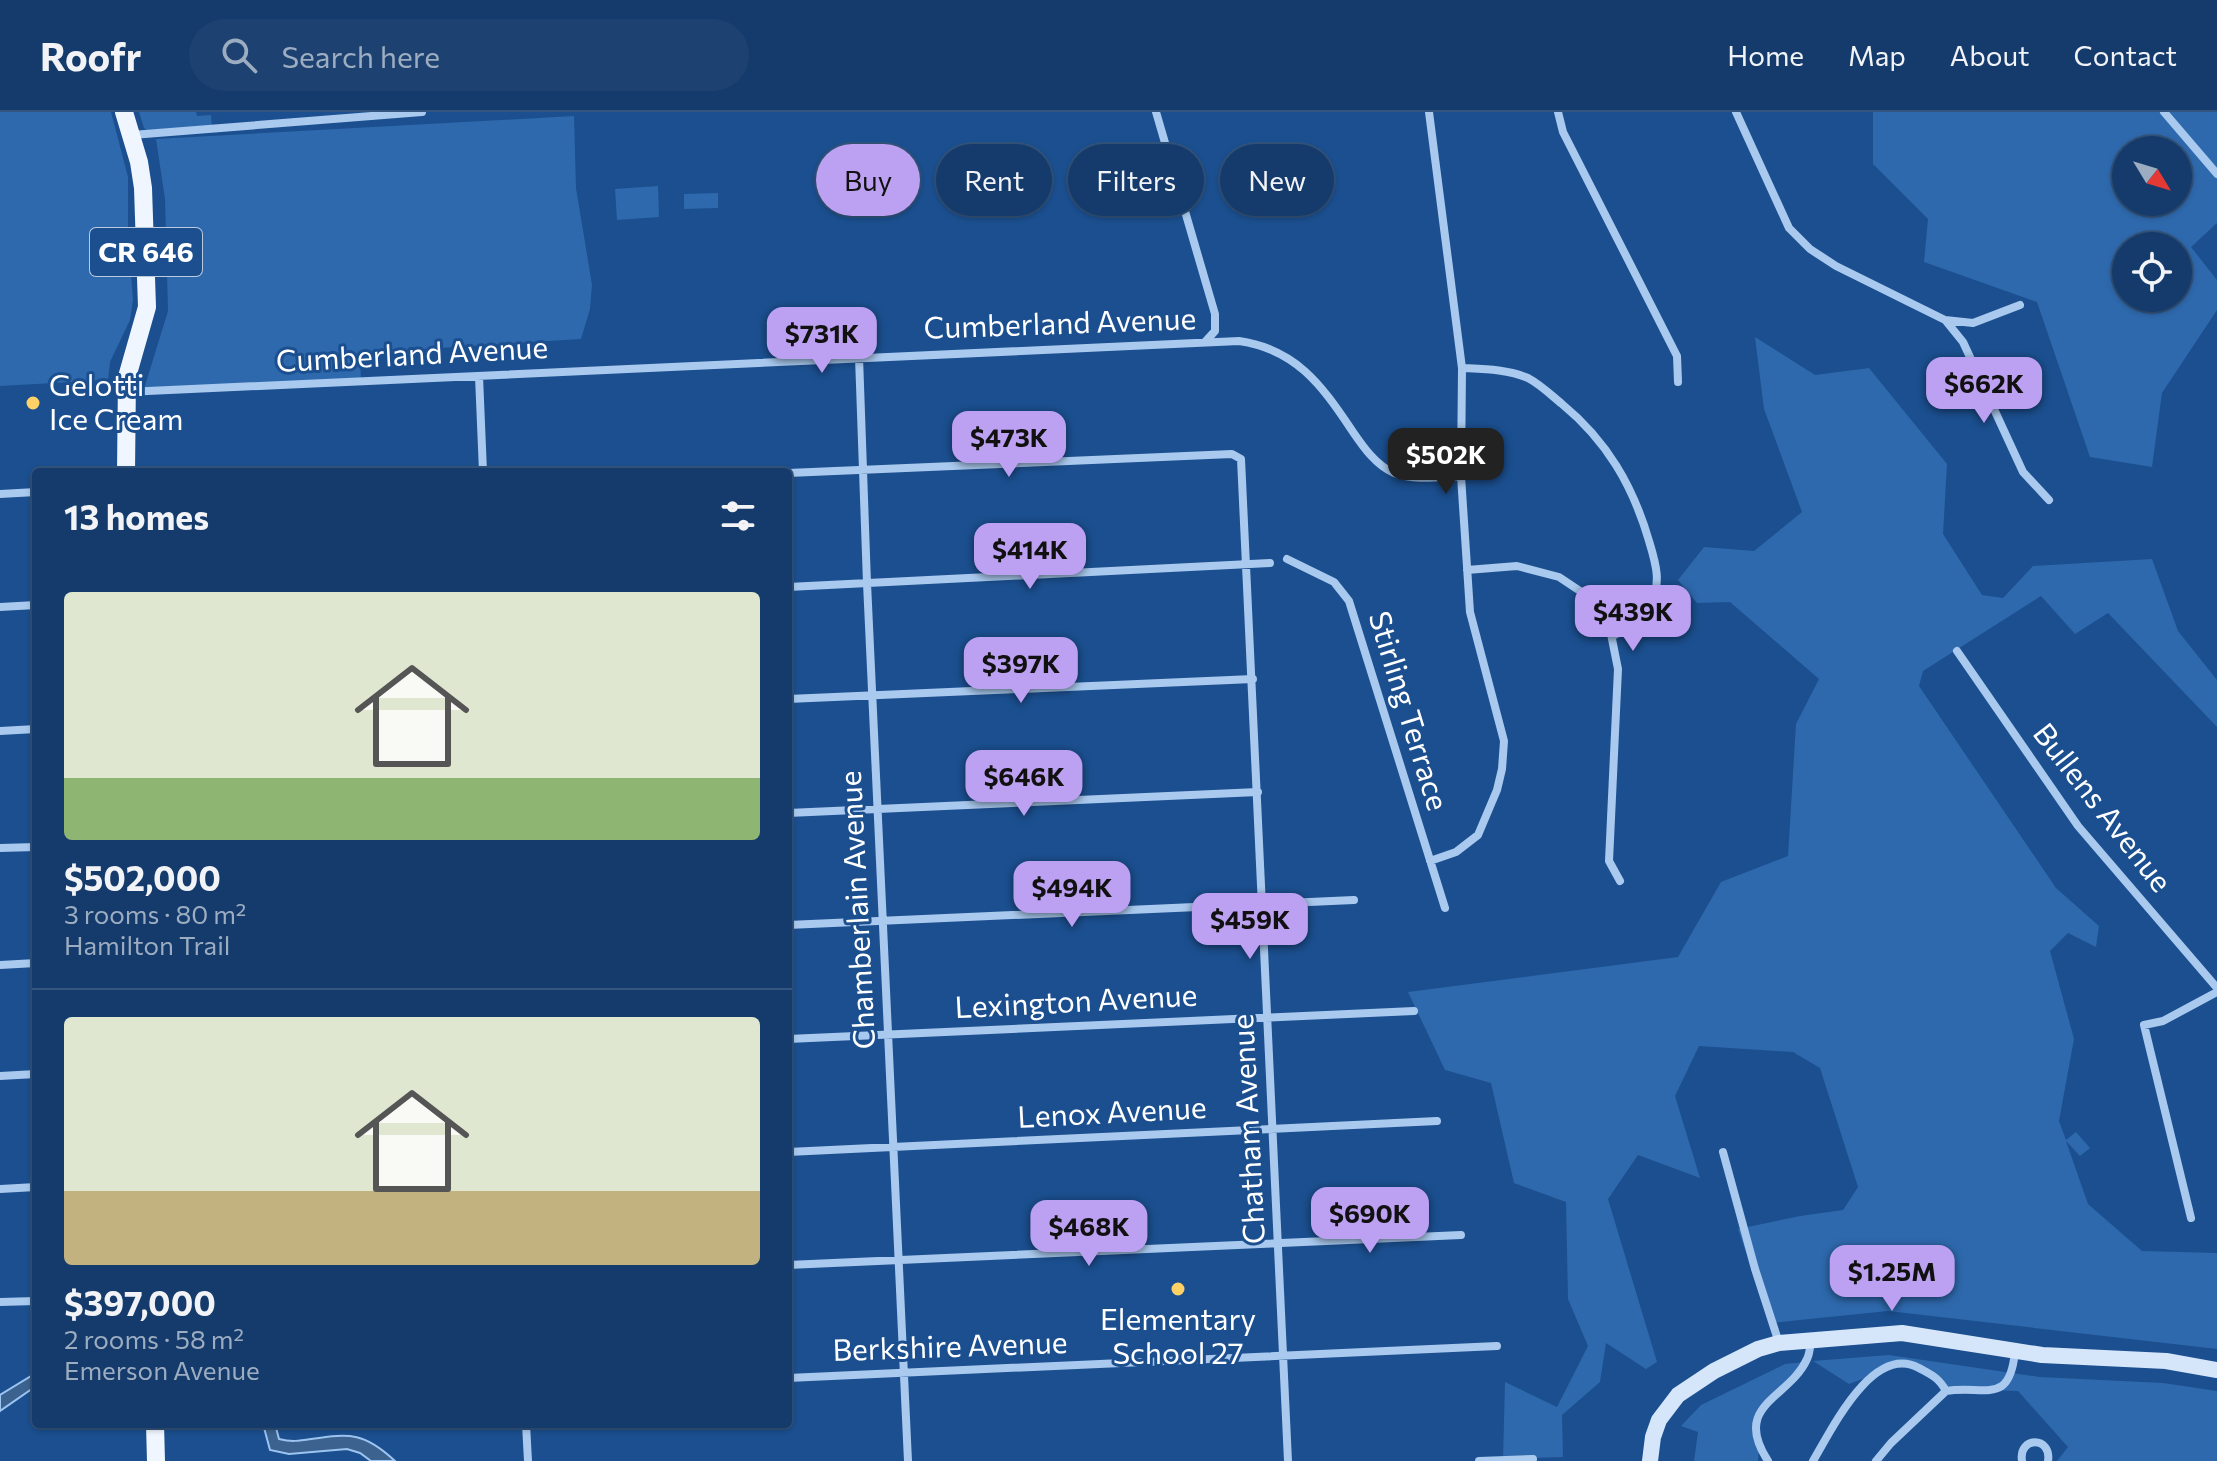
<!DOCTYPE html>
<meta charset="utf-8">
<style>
:root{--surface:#143b6b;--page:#1d4271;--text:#f1f3f6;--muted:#9dadc1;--line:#33557e;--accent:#bca0f2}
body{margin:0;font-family:Commissioner,sans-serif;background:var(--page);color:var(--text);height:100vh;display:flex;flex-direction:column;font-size:30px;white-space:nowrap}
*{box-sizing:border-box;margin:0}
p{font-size:26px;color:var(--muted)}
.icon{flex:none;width:44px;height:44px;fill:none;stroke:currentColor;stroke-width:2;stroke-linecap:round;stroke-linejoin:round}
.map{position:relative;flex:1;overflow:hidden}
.sheet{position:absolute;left:32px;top:356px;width:760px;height:960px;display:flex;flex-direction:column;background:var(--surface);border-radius:8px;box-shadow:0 2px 6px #0004,0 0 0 2px var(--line)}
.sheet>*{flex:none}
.hud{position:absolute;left:816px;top:32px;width:760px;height:72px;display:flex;gap:16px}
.needle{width:52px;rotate:128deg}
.controls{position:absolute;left:2112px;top:24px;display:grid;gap:16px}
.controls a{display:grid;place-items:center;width:80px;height:80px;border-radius:50%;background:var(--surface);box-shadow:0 2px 6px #0004,0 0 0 2px var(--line);font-size:40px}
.price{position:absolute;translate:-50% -68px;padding:0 18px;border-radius:16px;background:var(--accent);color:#111;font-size:26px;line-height:52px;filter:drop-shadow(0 2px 4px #0008)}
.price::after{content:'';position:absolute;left:50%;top:48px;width:24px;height:18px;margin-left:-12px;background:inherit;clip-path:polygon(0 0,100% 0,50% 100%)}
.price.on{background:#222;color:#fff}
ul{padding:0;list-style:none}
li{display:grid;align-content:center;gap:16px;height:424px;padding:0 32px}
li+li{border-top:2px solid var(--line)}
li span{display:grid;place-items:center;height:248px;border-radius:8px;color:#555}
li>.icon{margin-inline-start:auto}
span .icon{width:144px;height:144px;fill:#fffc;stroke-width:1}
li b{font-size:34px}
h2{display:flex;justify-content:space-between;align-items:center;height:96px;padding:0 32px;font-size:34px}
.tag{padding:0 28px;border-radius:36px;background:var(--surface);box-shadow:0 2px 6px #0004,0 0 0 2px var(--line);font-size:28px;line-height:72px}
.tag.on{background:var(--accent);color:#111}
header{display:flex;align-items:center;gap:48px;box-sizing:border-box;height:112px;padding:0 40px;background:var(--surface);border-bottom:2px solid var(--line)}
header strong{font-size:38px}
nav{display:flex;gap:44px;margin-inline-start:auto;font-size:28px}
.search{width:560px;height:72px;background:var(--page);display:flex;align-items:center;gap:20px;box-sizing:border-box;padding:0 28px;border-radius:44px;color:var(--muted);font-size:30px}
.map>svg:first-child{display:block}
</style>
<header>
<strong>Roofr</strong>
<div class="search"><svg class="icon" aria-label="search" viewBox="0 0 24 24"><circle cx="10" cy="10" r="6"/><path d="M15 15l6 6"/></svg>Search here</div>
<nav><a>Home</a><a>Map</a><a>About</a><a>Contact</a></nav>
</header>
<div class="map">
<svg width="2217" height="1349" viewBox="0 0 2217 1349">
<rect width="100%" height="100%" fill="#1b4f8f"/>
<!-- green -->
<path fill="#2e69ad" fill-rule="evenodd" d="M0,0H111L128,65V120L133,188L130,208L110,250L108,268L0,274Z
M139,0H196L197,4L211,3L212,14L147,18L144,16Z
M1873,0H2217V111L2191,135L2217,168V198L2162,281L2152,355L2090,345L2037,190L1924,150L1928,107L1873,52ZM2126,38H2178V90H2126ZM2126,134H2178V186H2126Z
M574,4L576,76L592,173L590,197L581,227L360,241L361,269L144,277L168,199L165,87L156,27Z
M658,74L659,105L617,108L615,77Z
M718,81V96L684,97V82Z
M1755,225L1815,263L1869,256L1947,352L1943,422L1982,483L2003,486L2033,454L2152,447L2178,519L2217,568V615L2108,501L2075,522L2041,484L1923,559L1919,574L2056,776L2099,814L2096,835L2068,821L2050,839L2074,927L2059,1009L2066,1028L2076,1020L2090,1036L2080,1044L2066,1029L2088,1092L2142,1139L2217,1141V1237L1888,1199L1770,1211L1738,1117L1800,1104L1843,1098L1858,1075L1820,956L1793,940L1699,934L1675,984L1700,1066L1638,1043L1608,1087L1657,1250L1646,1257L1606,1231L1600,1270L1562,1303L1563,1345L1503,1347L1505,1270L1557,1295L1588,1234L1568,1187L1566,1090L1514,1071L1491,971L1445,958L1408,880L1678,845L1721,770L1788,744L1796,612L1819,567L1730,490L1697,491L1678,468L1704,435L1754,439L1802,400L1764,297Z
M1889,1243L2040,1265L2163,1271L2217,1279V1349H2057L2068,1335L2018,1279L1954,1277L1902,1253L1849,1272L1813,1249Z
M1805,1250L1761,1302L1758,1349H1694L1698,1320L1681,1314L1701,1293L1785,1252Z"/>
<!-- water -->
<path fill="#3c6290" stroke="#9cc4f0" stroke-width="2" d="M36,1261V1274L0,1299V1283Z
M263,1312H275L279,1327C291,1330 299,1329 311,1327C351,1321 365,1321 395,1349H371L360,1341L347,1337L289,1342L270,1338Z"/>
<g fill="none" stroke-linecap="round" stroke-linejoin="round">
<!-- minor -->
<path stroke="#a9c9ee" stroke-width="8" d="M1156,0L1215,202V219L1205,230
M1429,0L1462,256L1461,364L1470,500L1504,629L1502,657L1497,678L1478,723L1456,740L1430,749
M1558,0L1563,20L1677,244L1678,270
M1736,0L1789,116L1810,137L1836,154L1945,208L1973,211L2020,193
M2164,0L2217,62
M132,23L422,0
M1946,209L1963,230L2023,360L2049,388
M859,245L867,471L908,1349
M1462,256C1484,257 1507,257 1528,266C1541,273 1551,283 1562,292C1607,329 1633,374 1649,429C1656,452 1662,471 1650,494C1642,509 1627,516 1613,524
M479,264L483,360
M126,280L1239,229C1295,237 1321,272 1351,317C1362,333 1375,353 1394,361C1416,369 1438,365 1461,364
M788,361L1232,342L1241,347L1288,1349
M0,382L36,380
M1287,447L1334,470L1349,489L1445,796
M1467,458L1517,454L1559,465L1589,485L1610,517L1618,557L1609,749L1620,769
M788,475L1270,451
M0,495L36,493
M1957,539L2078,714L2217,876
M788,587L1253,567
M0,619L36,617
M788,701L1258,680
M0,736L36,735
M788,813L1354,788
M0,853L36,851
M788,927L1414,899
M0,964L36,962
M788,1040L1437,1009
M1723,1040L1755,1157L1779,1231
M0,1077L36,1075
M2191,1106L2144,913L2163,909L2217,880
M788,1153L1461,1123
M0,1190L36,1189
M788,1266L1497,1234
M526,1312L528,1349
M1479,1349L1533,1347
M1768,1349C1731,1292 1789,1287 1807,1247C1810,1241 1810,1234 1811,1228
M1813,1349C1832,1317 1873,1231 1919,1256C1932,1263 1939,1266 1946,1279
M1876,1349L1891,1331L1946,1279C1985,1273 2010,1294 2015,1239
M2022,1349C2018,1324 2052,1324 2048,1349"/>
<!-- secondary -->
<path stroke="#d6e6fa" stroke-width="16" d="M1650,1349L1653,1325L1659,1308L1678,1283L1714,1259L1758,1237L1779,1231L1902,1221L2042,1243L2166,1249L2217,1258"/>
<!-- primary -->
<path stroke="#f0f6ff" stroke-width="18" d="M124,0L139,50L143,76L147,195L127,265L126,360
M155,1312L156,1349"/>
</g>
<!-- markers -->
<g fill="#ffd166" stroke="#1b4f8f" stroke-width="3">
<circle cx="33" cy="291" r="8"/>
<circle cx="1178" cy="1177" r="8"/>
</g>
<g text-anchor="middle" stroke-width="6" stroke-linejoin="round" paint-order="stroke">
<!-- shield labels -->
<rect fill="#1b4f8f" stroke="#bbcadd" stroke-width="2" x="90" y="116" width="112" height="48" rx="6"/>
<g font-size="28" font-weight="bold" fill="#fff">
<text x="146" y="150">CR 646</text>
</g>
<!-- street labels -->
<g font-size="30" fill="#fff" stroke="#1b4f8f">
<text transform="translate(1060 212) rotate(-2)" y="10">Cumberland Avenue</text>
<text transform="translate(412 243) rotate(-3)" y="10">Cumberland Avenue</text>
<text transform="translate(1408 599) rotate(73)" y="10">Stirling Terrace</text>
<text transform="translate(2102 696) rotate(52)" y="10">Bullens Avenue</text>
<text transform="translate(858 798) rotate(-93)" y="10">Chamberlain Avenue</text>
<text transform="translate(1076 890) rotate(-3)" y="10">Lexington Avenue</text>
<text transform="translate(1112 1001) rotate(-3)" y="10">Lenox Avenue</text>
<text transform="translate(1249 1017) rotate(-93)" y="10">Chatham Avenue</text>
<text transform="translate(950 1235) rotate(-2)" y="10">Berkshire Avenue</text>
</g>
<!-- poi labels -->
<g font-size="30" fill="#fff" stroke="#1b4f8f" text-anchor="start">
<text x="49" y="284">Gelotti<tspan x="49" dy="34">Ice Cream</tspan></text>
<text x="1178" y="1218" text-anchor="middle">Elementary<tspan x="1178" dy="34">School 27</tspan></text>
</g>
</g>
</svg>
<div class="controls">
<a><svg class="needle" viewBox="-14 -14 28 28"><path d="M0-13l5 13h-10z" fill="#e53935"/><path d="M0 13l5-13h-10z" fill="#9dadc1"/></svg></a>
<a><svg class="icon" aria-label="locate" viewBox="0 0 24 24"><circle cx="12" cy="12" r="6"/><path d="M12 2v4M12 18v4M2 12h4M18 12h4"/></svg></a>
</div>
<b class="price" style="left:822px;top:263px">$731K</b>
<b class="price" style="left:1984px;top:313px">$662K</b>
<b class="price" style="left:1009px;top:367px">$473K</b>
<b class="price on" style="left:1446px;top:384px">$502K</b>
<b class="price" style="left:1030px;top:479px">$414K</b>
<b class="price" style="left:1633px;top:541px">$439K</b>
<b class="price" style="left:1021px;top:593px">$397K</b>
<b class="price" style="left:1024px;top:706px">$646K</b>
<b class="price" style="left:1072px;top:817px">$494K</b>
<b class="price" style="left:1250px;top:849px">$459K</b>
<b class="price" style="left:1370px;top:1143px">$690K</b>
<b class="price" style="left:1089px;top:1156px">$468K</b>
<b class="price" style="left:1892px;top:1201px">$1.25M</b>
<div class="hud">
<a class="tag on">Buy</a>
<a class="tag">Rent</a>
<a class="tag">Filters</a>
<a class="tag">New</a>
</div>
<section class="sheet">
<h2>13 homes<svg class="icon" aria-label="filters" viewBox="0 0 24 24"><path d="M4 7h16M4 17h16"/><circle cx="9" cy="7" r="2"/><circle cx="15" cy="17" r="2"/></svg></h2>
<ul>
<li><span style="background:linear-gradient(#dfe7d0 75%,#8fb573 0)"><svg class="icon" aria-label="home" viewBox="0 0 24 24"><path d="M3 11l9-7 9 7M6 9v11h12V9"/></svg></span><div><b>$502,000</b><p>3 rooms · 80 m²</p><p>Hamilton Trail</p></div></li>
<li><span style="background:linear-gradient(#dfe7d0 70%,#c2b280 0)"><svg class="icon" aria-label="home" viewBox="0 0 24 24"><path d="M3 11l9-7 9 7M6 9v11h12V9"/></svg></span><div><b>$397,000</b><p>2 rooms · 58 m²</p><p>Emerson Avenue</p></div></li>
</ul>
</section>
</div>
